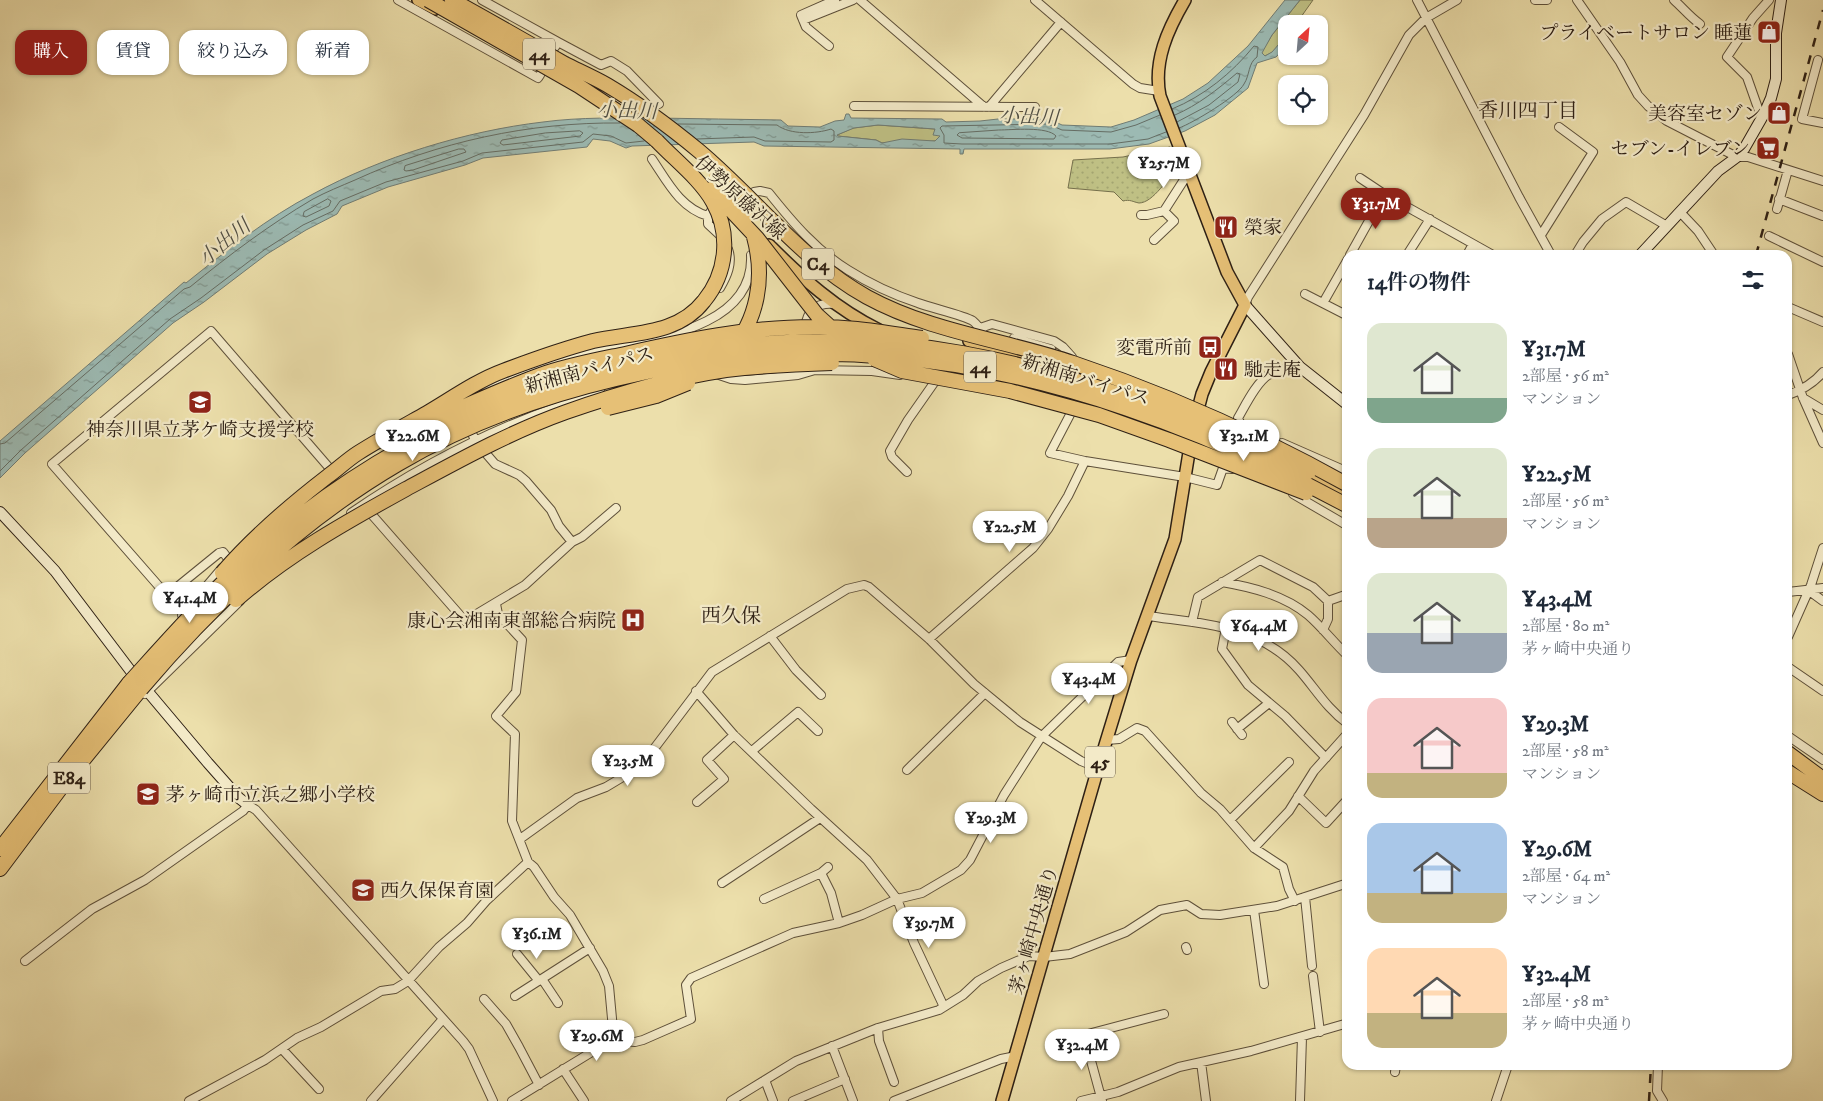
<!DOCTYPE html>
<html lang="ja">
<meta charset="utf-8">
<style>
:root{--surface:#fff;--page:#f6f6f7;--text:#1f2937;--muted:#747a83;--accent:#8f2418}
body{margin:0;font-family:"IM FELL DW Pica","Noto Serif JP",serif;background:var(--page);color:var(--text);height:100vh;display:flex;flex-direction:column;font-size:19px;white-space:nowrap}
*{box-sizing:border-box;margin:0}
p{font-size:16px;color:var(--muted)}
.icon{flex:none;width:28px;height:28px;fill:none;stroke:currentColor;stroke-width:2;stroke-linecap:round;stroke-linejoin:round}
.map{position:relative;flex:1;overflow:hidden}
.sheet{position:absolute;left:1342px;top:250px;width:450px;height:820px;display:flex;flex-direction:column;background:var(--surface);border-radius:15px;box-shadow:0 1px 4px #0004}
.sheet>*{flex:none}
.top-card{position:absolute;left:15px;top:30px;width:475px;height:45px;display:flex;gap:10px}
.needle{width:32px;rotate:26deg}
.buttons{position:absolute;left:1278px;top:15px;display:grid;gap:10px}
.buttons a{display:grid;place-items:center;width:50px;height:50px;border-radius:10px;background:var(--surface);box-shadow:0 1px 4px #0004;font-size:25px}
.price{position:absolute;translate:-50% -42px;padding:0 11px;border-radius:18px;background:#fff;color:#222;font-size:16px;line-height:32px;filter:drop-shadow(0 1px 2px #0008)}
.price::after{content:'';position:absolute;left:50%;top:30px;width:15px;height:11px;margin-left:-8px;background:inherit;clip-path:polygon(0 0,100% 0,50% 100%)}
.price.selected{background:var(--accent);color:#fff}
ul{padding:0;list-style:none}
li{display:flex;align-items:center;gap:15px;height:125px;padding:0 25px}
li span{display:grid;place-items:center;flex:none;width:140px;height:100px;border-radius:15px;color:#555}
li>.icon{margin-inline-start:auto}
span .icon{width:60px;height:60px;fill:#fffc;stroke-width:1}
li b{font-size:21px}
h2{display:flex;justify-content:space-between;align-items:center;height:60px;padding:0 25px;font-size:21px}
.chip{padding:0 18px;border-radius:15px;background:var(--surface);box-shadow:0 1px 4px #0004;font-size:18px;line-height:45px}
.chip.selected{background:var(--accent);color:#fff}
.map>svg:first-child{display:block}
</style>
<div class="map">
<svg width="1823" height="1101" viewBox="0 0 1823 1101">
<defs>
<pattern id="park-dots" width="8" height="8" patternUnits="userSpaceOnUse" patternTransform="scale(1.25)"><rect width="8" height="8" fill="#bfc084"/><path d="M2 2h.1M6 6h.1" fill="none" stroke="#a4a571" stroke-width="1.8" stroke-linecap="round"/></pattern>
<pattern id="water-ripples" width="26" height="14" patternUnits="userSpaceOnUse" patternTransform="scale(1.25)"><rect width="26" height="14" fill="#9cbab3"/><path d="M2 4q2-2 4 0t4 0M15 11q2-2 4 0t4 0" fill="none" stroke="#809790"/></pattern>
</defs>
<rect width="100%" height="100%" fill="#ecdfab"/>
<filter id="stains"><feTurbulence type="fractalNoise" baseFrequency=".004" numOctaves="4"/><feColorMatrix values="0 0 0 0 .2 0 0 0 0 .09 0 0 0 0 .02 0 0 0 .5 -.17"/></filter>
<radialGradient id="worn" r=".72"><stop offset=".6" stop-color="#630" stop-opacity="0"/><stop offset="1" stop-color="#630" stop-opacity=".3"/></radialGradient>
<!-- grass -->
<path fill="#bfc084" stroke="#76704c" d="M1300,0H1313L1296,24H1286V36L1273,52L1265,56L1261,53L1272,35Z
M878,125L935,129L941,136L935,141L882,143L876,140L837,136V135L853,128Z"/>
<!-- park -->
<path fill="url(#park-dots)" stroke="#76704c" d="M1170,147L1177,167C1169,177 1153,203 1139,203C1133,202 1130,199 1123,201L1114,192L1068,188L1073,160L1123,157Z"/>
<!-- water -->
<path fill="url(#water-ripples)" stroke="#707c74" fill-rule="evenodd" d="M1285,0H1300L1272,35L1262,53L1265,56L1272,52L1286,36V46L1276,57L1257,63L1248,88L1215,115L1185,131L1149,144L1110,149H964L963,154H960V149L764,146L754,142L632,146L626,148L610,141L593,139L587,147L483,158L465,165L388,187L342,206L337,214L306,230L267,254L204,302L173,323L25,453L0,478V441L184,282L186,283C226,251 267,218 313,194C381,157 466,131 543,122C580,117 619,118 656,118C698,119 739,119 781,120L788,126L820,127L835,121L844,120L846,114H849L851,118L942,119L946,122L980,121L998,119H1049L1062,125L1111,127L1134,120L1183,99L1208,83L1248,46ZM878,125L935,129L933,135L940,136L935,141L902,139L882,143L876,140L838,136L837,135L854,128Z"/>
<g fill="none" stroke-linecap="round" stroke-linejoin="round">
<!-- shore -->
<path stroke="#656d64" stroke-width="1" d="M1172,109C1204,96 1232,73 1254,46L1258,47L1257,57C1248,63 1250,75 1244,84C1238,96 1193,123 1179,128
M1160,115L1136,125L1111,132L1062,130L1048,124L942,126L940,128L944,135V143L962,144H1110L1148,139L1166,132
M1175,115C1198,105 1217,90 1237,73L1240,74L1238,82L1209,105L1177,122
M678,124L777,125C790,135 816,134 831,129L834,131V140L831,142L765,141L754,137L697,139
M999,130C1012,130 1047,126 1056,136L1054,139L962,138L957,135L959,133Z
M580,131L583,133L580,136L503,145L500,143L502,140L545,133Z
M459,149H464L466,152L413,170L406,171L404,170L405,166Z
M328,199L331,201L329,206L306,217L303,216L304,212Z
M0,444L5,443L184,289L190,287C229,255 269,225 313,199C326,192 341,186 355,180C438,142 529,122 620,123
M0,471L21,450L170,319L201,298L264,250L303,225L333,211L340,201L386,182L463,161L482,153L583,142L593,134L611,136L626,143L644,141"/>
<!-- street casing -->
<g stroke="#5e503a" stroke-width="10">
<path id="street" d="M398,0L538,78L540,75
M482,0L558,42L555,47
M860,0L984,107
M1035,0L1133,84L1140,88L1159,91
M1417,0L1519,197L1551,255
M1535,0H1547
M1577,0L1620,62L1638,95L1648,106L1667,121L1737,157H1748L1823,181
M1674,0C1683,8 1690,17 1700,24
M803,20L853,0
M558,42L601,65L611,61L627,71L659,104
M829,46L806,27L801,15L835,0
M1818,60L1802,119L1823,123
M854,106L1035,107
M989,107L1061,22
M1764,114L1759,111L1747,77L1727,57L1753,18L1769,0
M652,159C667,181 680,208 708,216
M1360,178L1384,194L1493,255
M754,192L760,191L769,193C793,223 816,250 848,270C870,284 894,295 918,303C931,308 963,315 973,321C979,326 983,333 987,339
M1779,199L1823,216
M1777,209L1788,170
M711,211L708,216V224L722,237
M1680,212L1698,231L1714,255
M1141,215H1147L1164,211L1189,172
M1541,235L1593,152L1559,127
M1769,236L1823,262
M1154,240L1174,221L1164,211
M1350,255L1384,194
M1407,255L1430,219
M1467,255L1473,244
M1575,255L1583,242L1602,219L1626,202L1667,226
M720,288C727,276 733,263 728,249
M1305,294L1348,316
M1323,303L1348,259
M1245,305L1248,297L1364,115L1409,35L1426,18L1457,0
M1788,307L1823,322
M805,328C807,310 817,302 835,304
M980,328L992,324L1054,341L1063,347L1072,357
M1014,340V338L1051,349
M1788,354L1803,398L1823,443
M716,374L731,379L745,380L798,375L815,370L872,371L900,375
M479,388C514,376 548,364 584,354C639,340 755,333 751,255
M1788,395C1802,390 1813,384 1823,372
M1803,398L1823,410
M1073,409L1050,453L1085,461L1185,477L1217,485L1223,468L1232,469
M468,425L476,442L495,464L519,475L526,481L551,510L559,526L572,542
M1239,431L1241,425L1238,418C1245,406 1257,381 1270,374C1278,369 1291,369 1300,367
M1282,443L1348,472
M907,472L892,457L890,451L908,420L936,380
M1293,494L1348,526
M366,508L465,621L525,585L572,542L582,537L616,508
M351,513C427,461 513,418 601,393
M229,560L223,552L219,553L171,592L163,591L52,464L211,331L332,471
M1222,582C1251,587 1284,595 1308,615C1322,627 1334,643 1348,656
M1808,590L1823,601
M1788,592L1823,588
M496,604L498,614L522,640L516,692L496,716L515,734L512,821L528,862L534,867L554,897L570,915L603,971L609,986L614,1040L608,1042L512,1101
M182,615L222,568
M1148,616C1202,624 1260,625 1299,670C1315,688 1327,709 1348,724
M1192,622L1198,597L1260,560L1313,587L1328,601L1348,594
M1226,628L1222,649L1248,685L1285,716L1326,758
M1323,630L1328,619V601
M770,636L796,670L821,695
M1788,637L1811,585L1823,548
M929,639L1033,548L1048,529L1068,496L1085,461
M1788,667L1823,691
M696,691L734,735L811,809L867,860L897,899L914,943L944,1007
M145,694L240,601
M1232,722L1242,735
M1237,729L1269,703
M1788,736L1823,760
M1107,740L1119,739L1137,728L1145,731L1201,793L1220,809L1254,848L1283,867L1289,889L1295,901
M752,751L798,712L818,731
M907,770L985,693
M1298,796L1326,823L1348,799
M697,802L724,779L707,760L734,735
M1230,820L1289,762
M520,839L577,798L606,787L636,769L650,754L712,672L847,589L864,585L869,587L929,639L974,684L1020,722L1081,761L1098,768
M1254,848L1289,811L1314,771L1348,733
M821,873L831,893L839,923
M722,883L820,818
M1305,897L1312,966
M764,899L821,873L828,867
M1254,910L1264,984
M1186,947L1187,950
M517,954L539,981
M25,961L92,909L145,880L243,811L248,805L256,810L463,1041L469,1049L493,1101
M1313,976L1320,1032
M542,979L558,1003
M515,996L590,948
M484,999L506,1024L519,1047L539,1085
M878,1028L879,1041L894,1082
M614,1040L635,1042L643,1040L691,1019L686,985L691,978L793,933L839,923L862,915L897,899L922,893L961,870L970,860L1004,795L1041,737L1118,662L1131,660
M832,1046L853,1101
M282,1049L319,1089
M1201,1062L1206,1101
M1658,1065L1657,1091L1663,1101
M563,1069L584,1101
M1395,1072L1396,1065
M765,1080L773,1101
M189,1101L265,1060L297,1038L321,1027L381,991L395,989L408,981L439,947L467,923L487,900L528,862
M371,1101L443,1019
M731,1101L796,1061L878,1028L939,1010L963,995L978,981L1001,968L1029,956L1044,957L1070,954L1126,932L1160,910L1187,905L1201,914L1220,915L1277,906L1348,883
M793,1101L845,1079
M894,1101L1001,1059L1016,1056
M1081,1101L1118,1092L1179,1067L1251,1051L1348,1023
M1102,1101L1084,1035L1164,1014
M1300,1101L1302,1037
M1496,1101L1508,1065"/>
</g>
<!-- secondary casing -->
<g stroke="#2e2015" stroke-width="12">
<path id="secondary" d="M1640,255L1718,171L1737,157L1744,149L1764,114L1771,98L1776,79V33L1781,0
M1245,305L1300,367L1348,405
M0,512L55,571L133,674L208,763L239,798L248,805"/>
</g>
<!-- primary casing -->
<g stroke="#2e2015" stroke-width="14">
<path id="primary" d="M418,0L435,9
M1185,0C1168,29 1153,61 1160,96L1227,272L1245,305L1211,372L1202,394L1196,417
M769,245C802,278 836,309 879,330
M969,341L1064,371
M1002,1101L1098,768L1131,660L1175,539L1191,440"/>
</g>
<!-- highway casing -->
<g stroke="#2e2015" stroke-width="16">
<path id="highway" d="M638,125L657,141
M1309,472L1348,492
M1788,753L1823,779
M1788,772L1823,794
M0,849L129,683
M0,869L66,781L141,689"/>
</g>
<!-- street -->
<use href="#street" stroke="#f3eac8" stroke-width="8"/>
<!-- secondary -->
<use href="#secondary" stroke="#f3eac8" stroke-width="10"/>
<!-- primary -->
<use href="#primary" stroke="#e6c076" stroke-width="11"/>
<!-- highway -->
<use href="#highway" stroke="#e6c076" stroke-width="14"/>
<!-- rail -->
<path stroke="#2e2015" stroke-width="2.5" stroke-dasharray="9 9" stroke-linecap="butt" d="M1756,255L1823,10
M1649,1101L1651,1065"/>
<!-- highway-bridge casing -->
<g stroke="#2e2015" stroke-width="16" stroke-linecap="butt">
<path id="highway-bridge" d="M428,0L579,86L638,125
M452,0C490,21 527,42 565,64C579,71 593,77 607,85C639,104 670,127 699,151C756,199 801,260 867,297C931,332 1005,340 1073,363C1169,395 1260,436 1348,485
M716,177L734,198L746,217
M711,189L757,238L817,315L849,344
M730,351C758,320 765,277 754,237
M874,359L902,371L1010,391L1099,415L1169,440L1306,493
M608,408L656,396L688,383
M418,427C458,409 499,390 540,375C568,365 596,360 625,354C687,340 749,327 813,327C849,326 886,333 922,338
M222,573C254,536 289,506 328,476C338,469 347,460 358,453C380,439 404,426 427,413C451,399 476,381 503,371C532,360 563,349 593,341C631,332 677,336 704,301C727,273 731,234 713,202C700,179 675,160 657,141
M236,600C287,555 346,522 406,489C458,461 510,432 566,412C617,394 672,378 726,370C761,366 797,364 832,363
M129,683C177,630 225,575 282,530C364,464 458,412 558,381C586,372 614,366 642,361C746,339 856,334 962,353C1084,375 1198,420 1309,472
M141,689C215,602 299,522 398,464C466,424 540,397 616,379C705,357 799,349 890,357C1048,370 1209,431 1348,506"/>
</g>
<!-- highway-bridge -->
<use href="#highway-bridge" stroke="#e6c076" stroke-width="14"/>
</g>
<!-- icons -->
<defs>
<g id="shop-square" transform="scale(1.25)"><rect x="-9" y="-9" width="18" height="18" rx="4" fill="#8f2418" stroke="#f3eac8"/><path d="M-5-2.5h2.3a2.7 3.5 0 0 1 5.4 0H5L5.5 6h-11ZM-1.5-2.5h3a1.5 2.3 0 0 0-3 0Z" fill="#fff"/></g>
<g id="supermarket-square" transform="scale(1.25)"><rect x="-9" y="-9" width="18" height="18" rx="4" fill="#8f2418" stroke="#f3eac8"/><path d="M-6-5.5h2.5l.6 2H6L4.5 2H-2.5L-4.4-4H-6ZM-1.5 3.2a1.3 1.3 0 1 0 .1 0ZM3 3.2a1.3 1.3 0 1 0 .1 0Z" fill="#fff"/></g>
<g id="restaurant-square" transform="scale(1.25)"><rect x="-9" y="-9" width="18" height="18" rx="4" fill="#8f2418" stroke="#f3eac8"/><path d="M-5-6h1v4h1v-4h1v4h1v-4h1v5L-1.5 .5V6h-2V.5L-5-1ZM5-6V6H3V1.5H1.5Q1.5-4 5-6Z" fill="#fff"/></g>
<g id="bus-square" transform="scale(1.25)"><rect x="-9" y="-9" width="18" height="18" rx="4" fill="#8f2418" stroke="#f3eac8"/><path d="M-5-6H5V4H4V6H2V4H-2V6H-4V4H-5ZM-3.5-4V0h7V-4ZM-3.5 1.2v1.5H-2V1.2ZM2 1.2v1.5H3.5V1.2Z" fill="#fff"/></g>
<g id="school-square" transform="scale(1.25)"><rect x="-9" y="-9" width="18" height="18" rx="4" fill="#8f2418" stroke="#f3eac8"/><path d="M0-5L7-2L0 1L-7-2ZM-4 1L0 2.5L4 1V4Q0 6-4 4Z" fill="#fff"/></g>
<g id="hospital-square" transform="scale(1.25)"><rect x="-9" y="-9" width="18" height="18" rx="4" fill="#8f2418" stroke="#f3eac8"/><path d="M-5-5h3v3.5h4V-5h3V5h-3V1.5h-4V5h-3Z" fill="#fff"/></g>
</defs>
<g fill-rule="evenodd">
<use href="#shop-square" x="1769" y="32"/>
<use href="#shop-square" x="1779" y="113"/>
<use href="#supermarket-square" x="1768" y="148"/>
<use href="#restaurant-square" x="1226" y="227"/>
<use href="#bus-square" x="1210" y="347"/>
<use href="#restaurant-square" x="1226" y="369"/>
<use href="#school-square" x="200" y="402"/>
<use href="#hospital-square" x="633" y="620"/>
<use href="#school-square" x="148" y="794"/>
<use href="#school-square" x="363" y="890"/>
</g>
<g text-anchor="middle" stroke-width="4.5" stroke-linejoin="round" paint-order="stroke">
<!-- shield labels -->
<g fill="#f3eac8" stroke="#695d4b" stroke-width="1">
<rect x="523" y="38.5" width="32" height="31" rx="4"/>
<rect x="802" y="248.5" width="32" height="31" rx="4"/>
<rect x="964" y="351.5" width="32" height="31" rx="4"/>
<rect x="1085" y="746.5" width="30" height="31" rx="4"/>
<rect x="48" y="762.5" width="42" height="31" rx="4"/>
</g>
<g font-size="18" font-weight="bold" fill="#2e2015">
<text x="539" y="60">44</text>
<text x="818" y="270">C4</text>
<text x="980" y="373">44</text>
<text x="1100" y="768">45</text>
<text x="69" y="784">E84</text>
</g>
<!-- poi labels -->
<g font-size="19" fill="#2e2015" stroke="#f3eac8" text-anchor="end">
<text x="1752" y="39">プライベートサロン 睡蓮</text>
<text x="1762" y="120">美容室セゾン</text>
<text x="1750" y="155">セブン-イレブン</text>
<text x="1244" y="234" text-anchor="start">榮家</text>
<text x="1192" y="354">変電所前</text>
<text x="1244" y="376" text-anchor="start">馳走庵</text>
<text x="200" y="436" text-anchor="middle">神奈川県立茅ケ崎支援学校</text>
<text x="616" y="627">康心会湘南東部総合病院</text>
<text x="166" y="801" text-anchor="start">茅ヶ崎市立浜之郷小学校</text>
<text x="380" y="897" text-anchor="start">西久保保育園</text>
</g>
<!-- street labels -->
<g font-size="19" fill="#2e2015" stroke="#f3eac8">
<text transform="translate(741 197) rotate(42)" y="7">伊勢原藤沢線</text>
<text transform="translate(589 369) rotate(-15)" y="7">新湘南バイパス</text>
<text transform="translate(1086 379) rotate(17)" y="7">新湘南バイパス</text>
<text transform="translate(1033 930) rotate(-74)" y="7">茅ヶ崎中央通り</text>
</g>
<!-- water labels -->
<g font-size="20" font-style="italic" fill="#4f4e44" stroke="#f3eac8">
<text transform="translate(627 110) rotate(2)" y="7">小出川</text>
<text transform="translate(1029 116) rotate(3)" y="7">小出川</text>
<text transform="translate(224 242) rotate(-40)" y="7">小出川</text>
</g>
<!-- neighbourhood labels -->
<g font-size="20" fill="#2e2015" stroke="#f3eac8">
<text x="1528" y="117">香川四丁目</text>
<text x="731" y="622">西久保</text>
</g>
</g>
<rect width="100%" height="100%" filter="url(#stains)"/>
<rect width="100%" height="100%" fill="url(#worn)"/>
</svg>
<div class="buttons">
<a><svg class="needle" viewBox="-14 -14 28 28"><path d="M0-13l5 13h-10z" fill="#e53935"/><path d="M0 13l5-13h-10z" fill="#747a83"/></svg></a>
<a><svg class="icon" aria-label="locate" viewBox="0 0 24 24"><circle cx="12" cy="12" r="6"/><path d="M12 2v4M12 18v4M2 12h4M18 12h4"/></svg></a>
</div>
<b class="price" style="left:1164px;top:189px">¥25.7M</b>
<b class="price selected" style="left:1376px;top:230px">¥31.7M</b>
<b class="price" style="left:413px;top:462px">¥22.6M</b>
<b class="price" style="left:1244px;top:462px">¥32.1M</b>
<b class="price" style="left:1010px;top:553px">¥22.5M</b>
<b class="price" style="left:190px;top:624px">¥41.4M</b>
<b class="price" style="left:1259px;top:652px">¥64.4M</b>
<b class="price" style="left:1089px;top:705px">¥43.4M</b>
<b class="price" style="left:628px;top:787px">¥23.5M</b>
<b class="price" style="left:991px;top:844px">¥29.3M</b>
<b class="price" style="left:929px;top:949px">¥39.7M</b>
<b class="price" style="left:537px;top:960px">¥36.1M</b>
<b class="price" style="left:597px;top:1062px">¥29.6M</b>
<b class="price" style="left:1082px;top:1071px">¥32.4M</b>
<div class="top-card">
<a class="chip selected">購入</a>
<a class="chip">賃貸</a>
<a class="chip">絞り込み</a>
<a class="chip">新着</a>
</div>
<section class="sheet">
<h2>14件の物件<svg class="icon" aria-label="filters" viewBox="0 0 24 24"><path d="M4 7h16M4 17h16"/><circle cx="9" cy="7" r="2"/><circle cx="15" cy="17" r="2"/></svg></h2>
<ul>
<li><span style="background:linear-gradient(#dfe7d0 75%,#7fa58c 0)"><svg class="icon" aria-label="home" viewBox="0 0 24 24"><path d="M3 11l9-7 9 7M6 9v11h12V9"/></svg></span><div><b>¥31.7M</b><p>2部屋 · 56 m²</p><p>マンション</p></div></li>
<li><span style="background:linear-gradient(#dfe7d0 70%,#b9a48a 0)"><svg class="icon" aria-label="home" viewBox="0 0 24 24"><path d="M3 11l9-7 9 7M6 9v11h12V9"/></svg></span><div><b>¥22.5M</b><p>2部屋 · 56 m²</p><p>マンション</p></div></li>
<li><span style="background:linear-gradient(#dfe7d0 60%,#9aa5b1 0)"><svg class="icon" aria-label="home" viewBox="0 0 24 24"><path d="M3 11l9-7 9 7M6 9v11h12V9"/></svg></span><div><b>¥43.4M</b><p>2部屋 · 80 m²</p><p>茅ヶ崎中央通り</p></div></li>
<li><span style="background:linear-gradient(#f6c9c9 75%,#c2b280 0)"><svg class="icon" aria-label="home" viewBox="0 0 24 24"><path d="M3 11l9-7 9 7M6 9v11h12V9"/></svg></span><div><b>¥29.3M</b><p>2部屋 · 58 m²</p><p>マンション</p></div></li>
<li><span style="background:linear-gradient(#a9c7e8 70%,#c2b280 0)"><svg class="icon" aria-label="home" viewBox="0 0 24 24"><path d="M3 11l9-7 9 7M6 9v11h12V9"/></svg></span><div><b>¥29.6M</b><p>2部屋 · 64 m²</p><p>マンション</p></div></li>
<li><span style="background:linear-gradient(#ffd9b3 65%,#c2b280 0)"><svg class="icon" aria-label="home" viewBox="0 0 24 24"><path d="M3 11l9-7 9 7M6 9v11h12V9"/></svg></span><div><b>¥32.4M</b><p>2部屋 · 58 m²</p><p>茅ヶ崎中央通り</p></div></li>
</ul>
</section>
</div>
